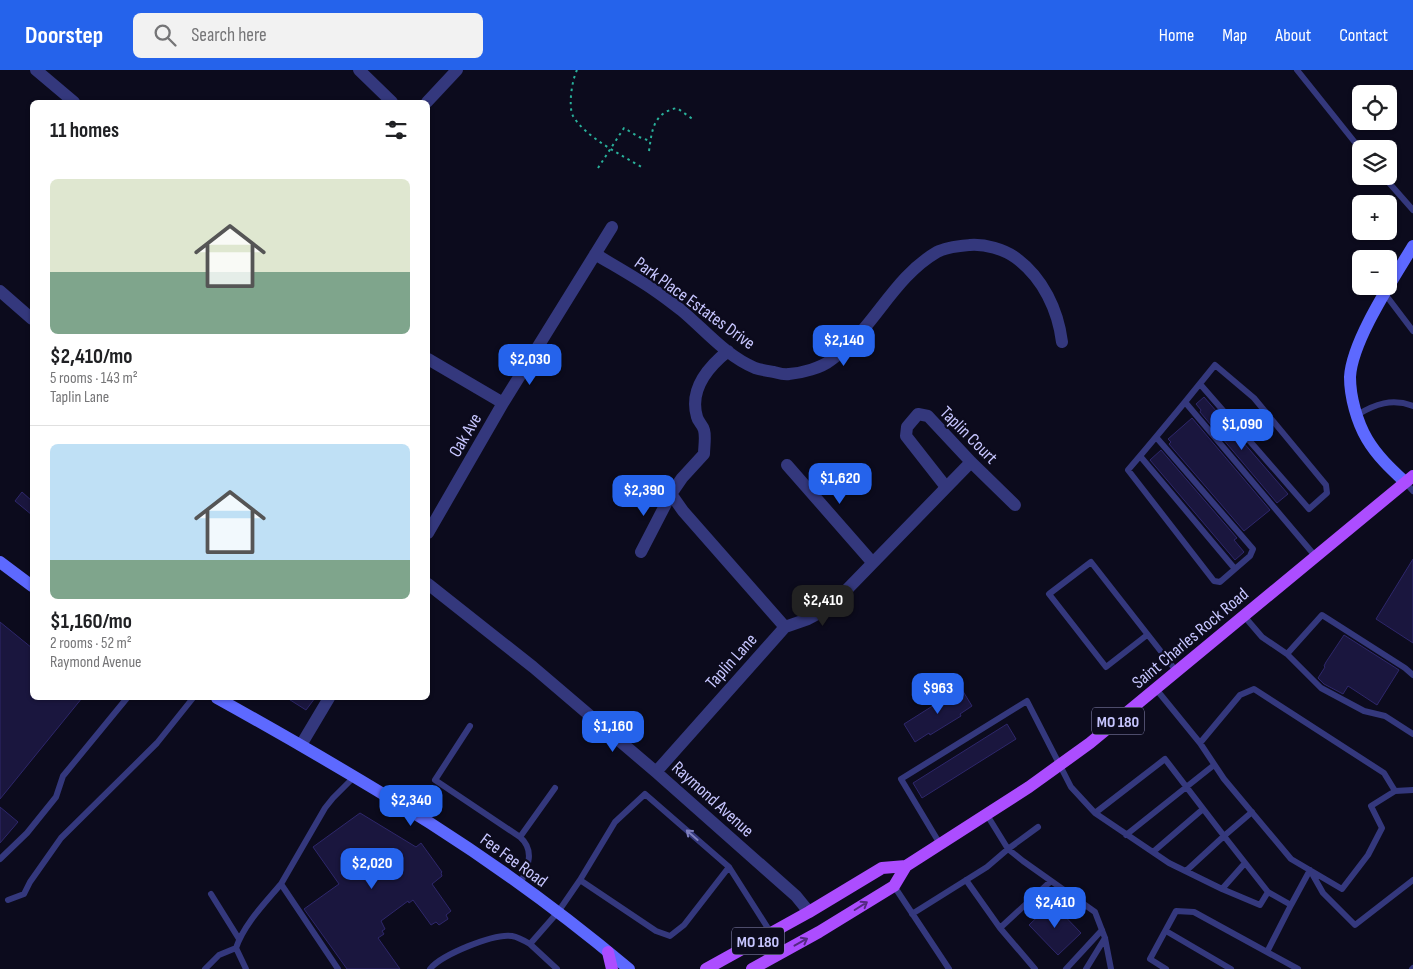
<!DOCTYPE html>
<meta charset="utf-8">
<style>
:root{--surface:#fff;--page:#f2f2f2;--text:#202124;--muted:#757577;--line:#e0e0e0;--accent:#2563eb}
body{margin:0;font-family:"Sofia Sans Condensed",sans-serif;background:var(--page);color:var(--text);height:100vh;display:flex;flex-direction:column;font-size:19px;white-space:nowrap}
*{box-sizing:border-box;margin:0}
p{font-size:16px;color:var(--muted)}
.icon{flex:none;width:28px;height:28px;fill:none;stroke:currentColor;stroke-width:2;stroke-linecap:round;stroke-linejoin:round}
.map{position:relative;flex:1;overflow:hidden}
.details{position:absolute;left:30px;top:30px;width:400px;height:600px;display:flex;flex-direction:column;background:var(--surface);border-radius:8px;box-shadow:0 1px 4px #0004}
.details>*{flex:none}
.controls{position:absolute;left:1352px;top:15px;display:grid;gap:10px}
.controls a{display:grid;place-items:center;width:45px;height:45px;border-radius:8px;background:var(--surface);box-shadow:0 1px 4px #0004;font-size:25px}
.price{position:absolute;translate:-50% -42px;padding:0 11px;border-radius:10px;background:var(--accent);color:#fff;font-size:16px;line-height:32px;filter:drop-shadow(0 1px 2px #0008)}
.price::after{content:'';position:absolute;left:50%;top:30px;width:15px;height:11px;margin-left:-8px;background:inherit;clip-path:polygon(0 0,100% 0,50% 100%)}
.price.current{background:#222;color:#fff}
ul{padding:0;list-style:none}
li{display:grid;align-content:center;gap:10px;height:265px;padding:0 20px}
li+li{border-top:1px solid var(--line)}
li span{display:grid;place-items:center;height:155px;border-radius:8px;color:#555}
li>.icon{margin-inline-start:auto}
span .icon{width:90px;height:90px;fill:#fffc;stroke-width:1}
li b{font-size:21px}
h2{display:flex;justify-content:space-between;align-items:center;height:60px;padding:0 20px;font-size:21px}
header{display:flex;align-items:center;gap:30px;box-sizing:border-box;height:70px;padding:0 25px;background:var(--accent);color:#fff}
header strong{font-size:24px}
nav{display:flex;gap:28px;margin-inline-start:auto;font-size:18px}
.search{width:350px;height:45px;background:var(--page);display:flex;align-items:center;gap:12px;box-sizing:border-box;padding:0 18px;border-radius:8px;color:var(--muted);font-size:19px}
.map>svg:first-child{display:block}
</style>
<header>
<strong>Doorstep</strong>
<div class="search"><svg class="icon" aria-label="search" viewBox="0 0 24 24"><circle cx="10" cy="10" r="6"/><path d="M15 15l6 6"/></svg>Search here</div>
<nav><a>Home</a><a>Map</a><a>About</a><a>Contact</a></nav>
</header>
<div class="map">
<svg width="1413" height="899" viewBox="0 0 1413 899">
<rect width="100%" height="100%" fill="#0c0b1d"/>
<!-- building -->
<path fill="#1a163e" stroke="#2e276b" d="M1204,327L1288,424L1277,433L1200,342L1201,340L1196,334Z
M1192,348L1270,440L1244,461L1169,374L1171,372L1168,369Z
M1161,380L1237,468L1234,470L1244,482L1235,490L1150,390Z
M22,422L32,431V445L15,431Z
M1413,489V573L1376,549Z
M0,552L32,578V628H82L0,729Z
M1344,565L1399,600L1377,635L1348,616L1343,624L1324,614L1318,608L1325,597L1324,596L1326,592Z
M961,618L972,636L960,644L961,646L930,665L929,663L915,672L904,654Z
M287,628H315L306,640Z
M1007,654L1016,669L922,728L913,713Z
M0,737L18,752L0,773Z
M360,743L416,777L421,773L442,802L441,803L442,806L432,814L451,841L446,845L448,849L439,855L436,852L431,855L413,830L409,833L408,831L381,851L385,859L382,861L384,864L378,868L400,899H347L304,839L339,814L313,777Z
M1052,833L1081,863L1058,885L1029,855Z"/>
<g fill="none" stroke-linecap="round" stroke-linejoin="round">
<!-- path -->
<path stroke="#29b19b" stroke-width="2" stroke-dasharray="2.5 4" stroke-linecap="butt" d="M577,0C572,10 568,36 573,46C586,68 622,85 643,98
M649,81C652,60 653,43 677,38L694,50
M598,98L624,58L639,67L650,71"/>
<!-- lane -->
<path stroke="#34387d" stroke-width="6" d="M1297,0L1361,80
M1383,106L1413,140
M1385,224L1413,261
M1185,332L1215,295L1254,328L1326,415L1327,423L1309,439L1200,314
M1357,345C1375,334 1392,328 1413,336
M1156,367L1253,479L1250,486L1220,512L1214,511L1128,400C1147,378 1166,355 1185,332L1316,487
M1140,386L1235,499
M1405,412L1413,421
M1244,546L1262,567L1287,584L1321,618L1364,641L1385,646L1413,664
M1147,565L1106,597L1049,524L1091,492L1177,602
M1287,584L1322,545L1405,598L1413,605
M1156,619L1200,673L1224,709L1291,789L1342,819L1368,785L1382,758L1371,736L1395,721L1413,720
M470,656L435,710L520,767C536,781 527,798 520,815
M1200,673L1240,625L1254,619L1384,703L1395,721
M1095,743L1165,689L1224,766L1252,742
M987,745L1008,779L1023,791L1095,842L1105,868L1111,899
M1126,765L1214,695
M520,767L555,718
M940,774L901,709L1027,631L1071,717L1095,743L1169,793L1222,819L1260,835L1268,822
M1153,782L1203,739
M0,789L27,763L56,727L63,706L127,628
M1186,801L1224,766L1268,822L1291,835
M580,810L656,861L670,866L684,855L729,797
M966,810L1000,858
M894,816L949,899
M1222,819L1245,793
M211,824L239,869
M8,830L24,824L30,812L61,768L157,673L193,628
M912,844L987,797L1008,779L1038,757
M1166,861L1231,899
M530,874L557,899
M1267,882L1291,835L1310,800L1323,823L1355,855L1413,810
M205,899L219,885L236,878
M246,899L236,878C244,854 265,833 281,814
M338,899L281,814L325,738L333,728L354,707
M430,899C441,885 494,863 512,866C518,867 525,871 530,874L558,842L580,810L615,752L645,724L729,797L771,863
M1035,899L1000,858L1051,811
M1066,899L1102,860
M1086,899L1105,868
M1166,899L1150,889L1176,841L1194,842L1298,899
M1412,899L1413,898"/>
<!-- street -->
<path stroke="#34387d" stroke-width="12" d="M36,0L74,32
M359,0L392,32
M427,32L457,0
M595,184C615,196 635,207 654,220C663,226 672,233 681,240C705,260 726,286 755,298C761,300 768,301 774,302C778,303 784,305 789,304C802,303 821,298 831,290C873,261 892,208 937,182C946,177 959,176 970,175C985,174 1004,179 1016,188C1043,208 1058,240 1062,272
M0,221L32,249
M728,281C708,297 689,320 697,347C698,352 703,355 704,360C706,367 704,377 704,384L682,408L671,424L683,441L785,557
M428,289L503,333
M787,395L872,492
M946,417L906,366L907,357L918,344L928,346L971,392L1015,435
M428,463L503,333L612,157
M641,482L671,424
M428,514L533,597L656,702L796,826L809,842
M301,675L329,628
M656,702L785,557L808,549L829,538L971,392"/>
<!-- secondary -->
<path stroke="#5d69ff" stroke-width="12" d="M1405,412C1391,399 1377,386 1367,369C1357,352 1350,327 1350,307C1352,270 1394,208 1413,176
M0,492L32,516
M217,628C289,668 360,709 430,753C499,797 566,846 629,899"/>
<!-- primary -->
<path stroke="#ac4dff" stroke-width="12" d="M608,882L612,899
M706,899L809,842L882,798L906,796
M752,899L819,862L894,816L906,796L1029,717L1090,673L1413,406"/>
</g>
<!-- one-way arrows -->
<defs><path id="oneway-shaft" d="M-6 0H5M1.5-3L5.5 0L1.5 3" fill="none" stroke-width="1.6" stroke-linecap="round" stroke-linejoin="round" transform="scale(1.25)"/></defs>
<use stroke="#7e7fbe" href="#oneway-shaft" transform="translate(692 765) rotate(-139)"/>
<g stroke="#542983">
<use href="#oneway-shaft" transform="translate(861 836) rotate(-32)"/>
<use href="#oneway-shaft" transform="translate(801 872) rotate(-29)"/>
</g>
<g text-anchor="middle" stroke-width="4.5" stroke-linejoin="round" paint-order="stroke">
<!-- shield labels -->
<g fill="#0c0b1d" stroke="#8f8ebb" stroke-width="1">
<rect x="1092" y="637.5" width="52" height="27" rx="4"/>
<rect x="732" y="857.5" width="52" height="27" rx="4"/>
</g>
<g font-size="16" font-weight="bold" fill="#c7c6ff">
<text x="1118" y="657">MO 180</text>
<text x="758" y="877">MO 180</text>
</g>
<!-- street labels -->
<g font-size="18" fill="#c7c6ff" stroke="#0c0b1d">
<text transform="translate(695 233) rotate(36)" y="6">Park Place Estates Drive</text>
<text transform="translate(465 365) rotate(-60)" y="6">Oak Ave</text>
<text transform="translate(969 365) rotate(45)" y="6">Taplin Court</text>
<text transform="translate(1190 568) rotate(-40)" y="6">Saint Charles Rock Road</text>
<text transform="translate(731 591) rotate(-48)" y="6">Taplin Lane</text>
<text transform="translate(713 729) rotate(42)" y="6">Raymond Avenue</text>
<text transform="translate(514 790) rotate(36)" y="6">Fee Fee Road</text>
</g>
</g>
</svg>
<div class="controls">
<a><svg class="icon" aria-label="locate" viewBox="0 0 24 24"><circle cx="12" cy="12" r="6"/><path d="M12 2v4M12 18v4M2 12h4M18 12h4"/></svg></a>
<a><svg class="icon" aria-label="layers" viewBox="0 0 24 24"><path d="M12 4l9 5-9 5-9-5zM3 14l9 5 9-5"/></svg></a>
<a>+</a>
<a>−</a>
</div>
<b class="price" style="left:844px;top:297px">$2,140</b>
<b class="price" style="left:530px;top:316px">$2,030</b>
<b class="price" style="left:1242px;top:381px">$1,090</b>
<b class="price" style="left:840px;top:435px">$1,620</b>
<b class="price" style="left:644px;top:447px">$2,390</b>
<b class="price current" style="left:823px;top:557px">$2,410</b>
<b class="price" style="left:938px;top:645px">$963</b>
<b class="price" style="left:613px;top:683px">$1,160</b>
<b class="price" style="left:411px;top:757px">$2,340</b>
<b class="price" style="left:372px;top:820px">$2,020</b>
<b class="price" style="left:1055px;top:859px">$2,410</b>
<section class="details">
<h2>11 homes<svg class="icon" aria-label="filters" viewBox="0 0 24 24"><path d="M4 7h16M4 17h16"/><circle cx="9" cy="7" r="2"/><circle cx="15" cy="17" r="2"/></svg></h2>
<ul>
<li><span style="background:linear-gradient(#dfe7d0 60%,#7fa58c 0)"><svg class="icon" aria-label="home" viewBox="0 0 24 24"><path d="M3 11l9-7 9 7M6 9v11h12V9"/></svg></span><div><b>$2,410/mo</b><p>5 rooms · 143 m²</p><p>Taplin Lane</p></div></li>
<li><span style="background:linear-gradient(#bfe0f5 75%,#7fa58c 0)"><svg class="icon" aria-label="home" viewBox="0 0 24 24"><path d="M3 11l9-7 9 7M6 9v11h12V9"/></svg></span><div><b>$1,160/mo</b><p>2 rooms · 52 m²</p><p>Raymond Avenue</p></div></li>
</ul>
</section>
</div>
